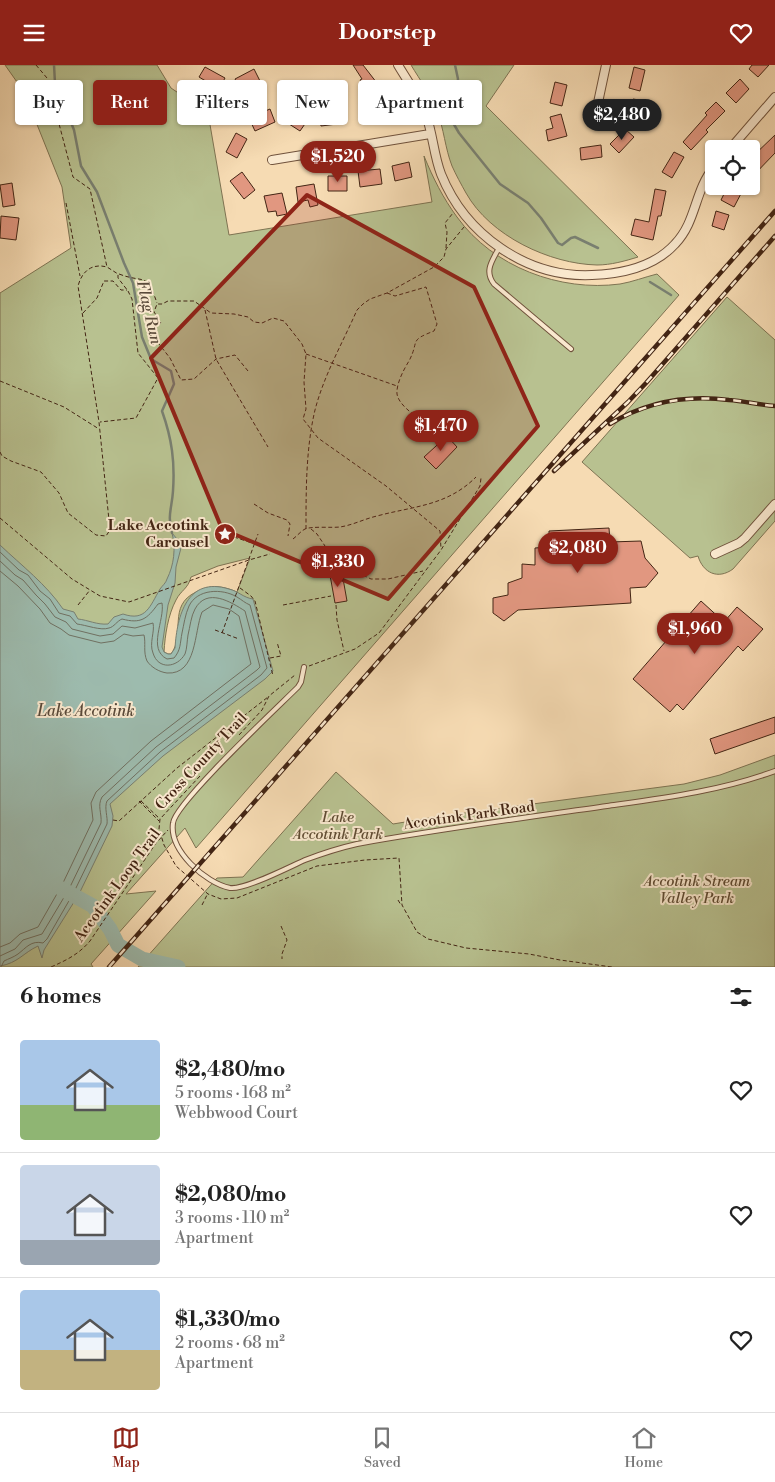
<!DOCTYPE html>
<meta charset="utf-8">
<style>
:root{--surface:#fff;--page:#f6f6f6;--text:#222;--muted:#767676;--line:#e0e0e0;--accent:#8f2418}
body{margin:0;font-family:"Libre Bodoni",serif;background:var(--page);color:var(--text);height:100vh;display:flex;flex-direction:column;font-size:19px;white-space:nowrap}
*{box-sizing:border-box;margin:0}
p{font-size:16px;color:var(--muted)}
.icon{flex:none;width:28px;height:28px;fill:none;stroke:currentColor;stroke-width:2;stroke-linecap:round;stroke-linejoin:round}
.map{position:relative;height:902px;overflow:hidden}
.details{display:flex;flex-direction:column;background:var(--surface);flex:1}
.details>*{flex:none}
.hud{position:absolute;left:15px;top:15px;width:500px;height:45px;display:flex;gap:10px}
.controls{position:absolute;left:705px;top:75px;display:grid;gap:10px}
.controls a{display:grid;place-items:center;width:55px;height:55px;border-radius:5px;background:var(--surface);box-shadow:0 1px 4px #0004;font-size:25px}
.price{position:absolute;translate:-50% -42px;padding:0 11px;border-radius:18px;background:var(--accent);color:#fff;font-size:16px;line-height:32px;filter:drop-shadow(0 1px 2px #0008)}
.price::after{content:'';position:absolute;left:50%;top:30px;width:15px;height:11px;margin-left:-8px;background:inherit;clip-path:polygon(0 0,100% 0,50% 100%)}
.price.on{background:#222;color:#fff}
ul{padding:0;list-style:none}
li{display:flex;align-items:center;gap:15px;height:125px;padding:0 20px}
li+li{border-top:1px solid var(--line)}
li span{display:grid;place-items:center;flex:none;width:140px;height:100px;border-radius:5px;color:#555}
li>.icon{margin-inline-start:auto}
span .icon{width:60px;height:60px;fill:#fffc;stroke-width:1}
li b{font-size:21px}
h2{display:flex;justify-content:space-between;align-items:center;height:60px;padding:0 20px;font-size:21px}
.tag{padding:0 18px;border-radius:5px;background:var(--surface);box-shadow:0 1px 4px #0004;font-size:18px;line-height:45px}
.tag.on{background:var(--accent);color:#fff}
header{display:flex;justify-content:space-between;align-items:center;height:65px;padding:0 20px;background:var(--accent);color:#fff;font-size:22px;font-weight:800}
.dock{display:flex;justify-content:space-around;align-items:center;height:70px;border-top:1px solid var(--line);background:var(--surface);font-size:14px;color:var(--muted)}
.dock a{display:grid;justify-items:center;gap:2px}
.dock .on{color:var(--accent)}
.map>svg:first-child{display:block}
</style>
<header><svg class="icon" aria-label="menu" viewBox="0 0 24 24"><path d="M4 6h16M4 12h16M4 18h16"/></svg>Doorstep<svg class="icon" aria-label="heart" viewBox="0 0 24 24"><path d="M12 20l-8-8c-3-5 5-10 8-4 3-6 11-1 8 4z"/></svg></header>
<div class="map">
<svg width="775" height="902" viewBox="0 0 775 902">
<rect width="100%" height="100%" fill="#f6dbb3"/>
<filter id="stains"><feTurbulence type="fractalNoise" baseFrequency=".004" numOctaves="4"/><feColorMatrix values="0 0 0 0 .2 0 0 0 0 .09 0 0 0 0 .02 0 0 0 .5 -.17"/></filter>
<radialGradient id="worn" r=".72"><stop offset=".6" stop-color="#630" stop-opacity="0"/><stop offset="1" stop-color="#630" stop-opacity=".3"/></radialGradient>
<!-- green -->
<path fill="#b8c190" stroke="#7e7352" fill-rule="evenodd" d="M5,0H157L171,23L208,48L229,170L432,137L424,91C433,113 443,133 457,152C493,202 560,227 620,219C632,217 645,212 657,209L679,230L196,783L185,763L126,829L156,826L91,899L93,902H0V228L71,183L62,122L24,27ZM250,493L237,527C222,521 212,519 196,527C167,541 186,569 171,589H168L164,587C165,570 168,550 176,535C181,525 188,524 191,512L218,501Z
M411,0H514L486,41L638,192C625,196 611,200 597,200C550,199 490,171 466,128C461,119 456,110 452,101C445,83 444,64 437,46C431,30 420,15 411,0Z
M727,232L775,275V456L733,504C718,515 703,508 698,491L690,493L582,397Z
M775,690V902H138L217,813L243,812L336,707L393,759L442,751L684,719L720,710Z"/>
<!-- water -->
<path fill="#9dbbae" stroke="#797f70" d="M172,468L177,474L181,483L176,502L175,518L168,540L162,582L164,587L168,589H171L175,583C177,551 187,511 229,524C238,526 244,533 253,534L273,606L265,614L163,691L110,739L113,751L112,761L79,829L44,885L42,893L38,881C23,888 18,898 0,901V480C22,501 46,519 63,544L74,547L78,554C88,555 97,560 108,559L114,552L123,549C146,557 150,541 160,524C162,521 166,518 167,514C174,500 176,483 172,468Z"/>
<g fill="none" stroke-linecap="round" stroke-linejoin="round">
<!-- shore -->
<path stroke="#707061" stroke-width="1" d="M0,487L19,505L28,510L40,526L50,534L59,548L70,551L77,559C86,560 101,566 109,563C114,562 117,556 122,554C141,559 147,554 158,539L162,538C165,555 147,584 167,594L174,593C181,585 180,578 182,568C184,559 185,550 189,541C197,524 222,523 237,532C242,535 245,538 250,540L267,603L261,610L160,687L107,736C104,743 108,752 107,759L74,827L47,874L43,878C31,875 26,883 18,889C14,892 8,894 4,896L1,902
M0,496L15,510L23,515L36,530L45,539L55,552L66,557L72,564L100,571L113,569L122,561L135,563L153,558C155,567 149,578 153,588C158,605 177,603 185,589C187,584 187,576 188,570C190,562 191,551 195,544C207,522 231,537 245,546L260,602L257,605L156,682L102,732C97,741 102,748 101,758L69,824L42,869L23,875L15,884L0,891
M0,506L18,521L40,544L50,558L61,564L69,570L101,578L114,576L124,569L133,571L144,570C146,578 143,587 147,596C151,602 159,607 167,608C197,610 194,567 202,547L213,540L229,544L239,551L251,599L151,676L96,727L91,738L93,755L62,820L38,862L20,869L10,878L0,882"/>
<!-- stream -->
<path stroke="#797f70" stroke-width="2.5" d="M54,0L55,18L74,65L81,101L97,127L124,198L133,218L142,272L151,294L171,306L174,319L162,346C172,374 175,397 173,426C172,443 167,450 172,468
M455,0L458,14L452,56L459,68L500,119L528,138L541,153L558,178L562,180L571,173L575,172L598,183
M650,217L671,230"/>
<!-- river -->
<path stroke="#9dbbae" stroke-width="15" d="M60,823L93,841L110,864L118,880L142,894L178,902"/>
</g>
<!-- building -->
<path fill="#e19780" stroke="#432514" d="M353,0H363L380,22L370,29L360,15L362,14Z
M752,0H769L758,12L749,4Z
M205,2L225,13L219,24L199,12Z
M634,2L645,5L640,26L629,23Z
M254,4L260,16L241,26L235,14Z
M740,14L749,24L736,38L726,28Z
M555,17L567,20L562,41L550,38Z
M384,34L393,44L379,55L370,45Z
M633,34L645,36L640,56L628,53Z
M716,37L725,46L706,65L708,67L691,85L683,77L707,50L705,48Z
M270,44L275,57L255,66L249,53Z
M293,46L307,56L300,66L286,57Z
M336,47L337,59L321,61L319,50Z
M561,49L567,71L548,76L546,65L553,63L550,52Z
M625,64L634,72L619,88L610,79Z
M236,68L247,74L237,93L226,87Z
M775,70V88L751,113V93Z
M601,80L602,92L581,95L580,83Z
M674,87L684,92L672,113L662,107Z
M409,97L412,112L395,116L392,101Z
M380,104L382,119L360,122L358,106Z
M242,107L255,125L244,134L230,116Z
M328,111H347V126H328Z
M12,118L15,140L3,142L0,120Z
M314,119L318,140L310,142L308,135L298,137L296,122Z
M728,121H745L734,142L721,135Z
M655,124L666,126L661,151H658L653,175L631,170L635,154L649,157Z
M282,128L287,149L277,151L276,146L268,147L264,131Z
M716,146L729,150L724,165L712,161Z
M1,151L19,153L16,175L0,173Z
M447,371L457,382L436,404L424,392Z
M609,463L610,477L641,476L645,493L658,508L646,522L630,523L631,538L518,545L504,556L493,548V533L508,530V518L522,513V499L535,500V483L549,482V466Z
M342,508L347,536L335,538L330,510Z
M701,536L724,557L737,542L763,564L743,586L738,581L683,645L677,639L670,647L633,614Z
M775,652V668L715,689L710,674Z"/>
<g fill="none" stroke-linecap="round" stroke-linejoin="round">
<!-- service casing -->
<g stroke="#70523c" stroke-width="6">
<path id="service" d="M499,183C492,196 484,206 494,219L571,284
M304,602L301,617L298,622C278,642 175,738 173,758C169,785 205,818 230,823C245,825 289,802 305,795C321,789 339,783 357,779C440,764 523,753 607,741C664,733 720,726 775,706"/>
</g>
<!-- minor casing -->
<g stroke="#70523c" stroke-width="10">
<path id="minor" d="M398,0C408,17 421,34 427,53C433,71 434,91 441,109C465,169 526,213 592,210C621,209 654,202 675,179C697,156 694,126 714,102
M596,47L606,0
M730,84L775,32
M272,95L430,69
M715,489L739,478L745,473L775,439"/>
</g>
<!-- path -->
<path stroke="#432514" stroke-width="1" stroke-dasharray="4 2.5" stroke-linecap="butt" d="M36,0L47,13L73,112L90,124L107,202L118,209V213L128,226L132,234L138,288L158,313L136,353L100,357
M66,138L80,211
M446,183L447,167L445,158L453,148
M119,209C145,219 146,206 157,238
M387,228L395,231L426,222L437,259L434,266C408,276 420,275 409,296C404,304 396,319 397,329C400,348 446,369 462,376
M205,245L216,294L268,382
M83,248L97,233L104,216H113L121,225H127
M306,289L397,321
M248,306L235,290L216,294L194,314L181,315L170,293L151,269L161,257L154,247L157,239H162L168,236H194L211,248L234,249L248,252L254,257L262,258L273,253L284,256L302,279L306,289L304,317L306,344L303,354L318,373L386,421L440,466L441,484
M0,316L64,342L99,364
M0,387L2,391L11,396L41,407L59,428L68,448L96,470L106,471L110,465L99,357L78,221C82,206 92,198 107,202
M254,439L268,448L287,455L290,459L288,471
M0,453L72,514L100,531L129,537L249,495L270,489
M306,464C306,424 306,383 315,345C324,310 343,277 357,245L363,239L370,234L387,228L434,202L444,192L446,184L464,162
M311,464L317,469L333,493L340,499L371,514H388L423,506
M234,472L264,482
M293,474C297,471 301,466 305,464C312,461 331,463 340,462C353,460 364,454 377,451C414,441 447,441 476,412
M240,523L251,531L255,536L273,611
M78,540L90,525
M283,540L331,531
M336,540L337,555L344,586
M215,565L239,574
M222,568L258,469
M270,593L281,591L277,577
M309,601L355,584L379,568L441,485L480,421L481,413
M239,670L262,645L269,631L295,610
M200,711L160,754L159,764L164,780L176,801L208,829L221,834L237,833L317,801L365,795L399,793L402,840L417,867L428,874L466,883L529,889L560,895L612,902
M139,736L159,756
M141,736L160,754
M113,755L119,756L177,703L268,632
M398,835L401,840
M202,840L207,830
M281,861L287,875L282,889V894
M51,902C67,895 79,889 90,876L156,778L168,765"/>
<!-- service -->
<use href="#service" stroke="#f9e8ce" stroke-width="4"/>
<!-- minor -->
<use href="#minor" stroke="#f9e8ce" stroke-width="8"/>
<!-- rail casing -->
<g stroke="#432514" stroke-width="4.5">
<path id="rail" d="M610,359C646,337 688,330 729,335C744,336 760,340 775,341
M554,406L628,337L646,318L775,171
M109,902L775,146"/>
</g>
<!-- rail -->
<use href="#rail" stroke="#f9e8ce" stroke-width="2.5" stroke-dasharray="8" stroke-linecap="butt"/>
</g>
<!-- marked area -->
<path fill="#8f2418" fill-opacity="0.2" stroke="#8f2418" stroke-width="4" stroke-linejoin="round" d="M307,130L474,222L538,361L388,534L222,464L151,293Z"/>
<!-- icons -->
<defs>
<g id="sight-disc" transform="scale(1.125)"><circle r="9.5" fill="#8f2418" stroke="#f9e8ce"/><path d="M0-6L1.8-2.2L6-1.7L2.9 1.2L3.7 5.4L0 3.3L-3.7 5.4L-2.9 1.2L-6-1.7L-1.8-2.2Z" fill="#fff"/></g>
</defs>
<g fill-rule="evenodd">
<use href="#sight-disc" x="225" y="469"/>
</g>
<g text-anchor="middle" stroke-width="4" stroke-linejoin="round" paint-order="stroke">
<!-- poi labels -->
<g font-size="15" font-weight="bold" fill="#432514" stroke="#f9e8ce" text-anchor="end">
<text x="209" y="465">Lake Accotink<tspan x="209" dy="17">Carousel</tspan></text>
</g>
<!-- street labels -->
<g font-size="15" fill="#432514" stroke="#f9e8ce">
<text transform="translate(201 696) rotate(-47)" y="5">Cross County Trail</text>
<text transform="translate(469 750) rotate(-8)" y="5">Accotink Park Road</text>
<text transform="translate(117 820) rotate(-54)" y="5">Accotink Loop Trail</text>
</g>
<!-- park labels -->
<g font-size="15" font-style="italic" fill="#604c33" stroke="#f9e8ce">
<text x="338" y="757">Lake<tspan x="338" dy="17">Accotink Park</tspan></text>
<text x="697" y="821">Accotink Stream<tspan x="697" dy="17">Valley Park</tspan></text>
</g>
<!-- water labels -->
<g font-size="16" font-style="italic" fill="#5a4a3a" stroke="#f9e8ce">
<text transform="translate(150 247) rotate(77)" y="6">Flag Run</text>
<text x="86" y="651">Lake Accotink</text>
</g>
</g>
<rect width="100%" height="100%" filter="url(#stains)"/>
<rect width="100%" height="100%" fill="url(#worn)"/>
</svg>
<div class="controls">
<a><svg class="icon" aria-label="locate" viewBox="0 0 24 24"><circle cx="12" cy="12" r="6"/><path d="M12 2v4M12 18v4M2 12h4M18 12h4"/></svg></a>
</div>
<b class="price on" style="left:622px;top:76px">$2,480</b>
<b class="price" style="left:338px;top:118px">$1,520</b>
<b class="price" style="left:441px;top:387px">$1,470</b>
<b class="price" style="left:578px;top:509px">$2,080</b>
<b class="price" style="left:338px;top:523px">$1,330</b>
<b class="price" style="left:695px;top:590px">$1,960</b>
<div class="hud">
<a class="tag">Buy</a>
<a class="tag on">Rent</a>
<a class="tag">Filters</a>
<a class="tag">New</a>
<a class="tag">Apartment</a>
</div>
</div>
<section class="details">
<h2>6 homes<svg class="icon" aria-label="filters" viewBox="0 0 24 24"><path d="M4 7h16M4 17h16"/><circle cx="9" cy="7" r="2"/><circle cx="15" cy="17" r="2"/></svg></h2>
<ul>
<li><span style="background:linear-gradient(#a9c7e8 65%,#8fb573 0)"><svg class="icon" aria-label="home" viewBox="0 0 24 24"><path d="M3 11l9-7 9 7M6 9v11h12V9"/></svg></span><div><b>$2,480/mo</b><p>5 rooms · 168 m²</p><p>Webbwood Court</p></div><svg class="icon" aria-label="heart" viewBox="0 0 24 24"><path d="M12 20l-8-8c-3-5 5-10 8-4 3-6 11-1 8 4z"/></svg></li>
<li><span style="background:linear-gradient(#c9d6e8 75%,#9aa5b1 0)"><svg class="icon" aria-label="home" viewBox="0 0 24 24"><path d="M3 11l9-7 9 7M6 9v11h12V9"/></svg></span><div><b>$2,080/mo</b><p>3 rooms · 110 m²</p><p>Apartment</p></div><svg class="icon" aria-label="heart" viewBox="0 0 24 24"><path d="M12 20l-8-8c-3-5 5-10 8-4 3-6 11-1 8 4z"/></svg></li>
<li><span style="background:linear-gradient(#a9c7e8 60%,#c2b280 0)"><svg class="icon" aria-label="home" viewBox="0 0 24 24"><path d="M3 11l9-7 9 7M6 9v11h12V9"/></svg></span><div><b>$1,330/mo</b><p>2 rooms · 68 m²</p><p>Apartment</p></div><svg class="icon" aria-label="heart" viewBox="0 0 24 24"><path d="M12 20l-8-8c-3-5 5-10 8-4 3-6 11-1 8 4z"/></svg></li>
</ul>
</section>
<nav class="dock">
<a class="on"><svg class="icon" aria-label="map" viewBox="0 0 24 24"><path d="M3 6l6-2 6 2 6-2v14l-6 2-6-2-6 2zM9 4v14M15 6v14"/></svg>Map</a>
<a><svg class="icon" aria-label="saved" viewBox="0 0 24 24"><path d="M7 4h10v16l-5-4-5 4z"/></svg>Saved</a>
<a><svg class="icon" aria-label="home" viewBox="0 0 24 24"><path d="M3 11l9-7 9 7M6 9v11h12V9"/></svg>Home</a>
</nav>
